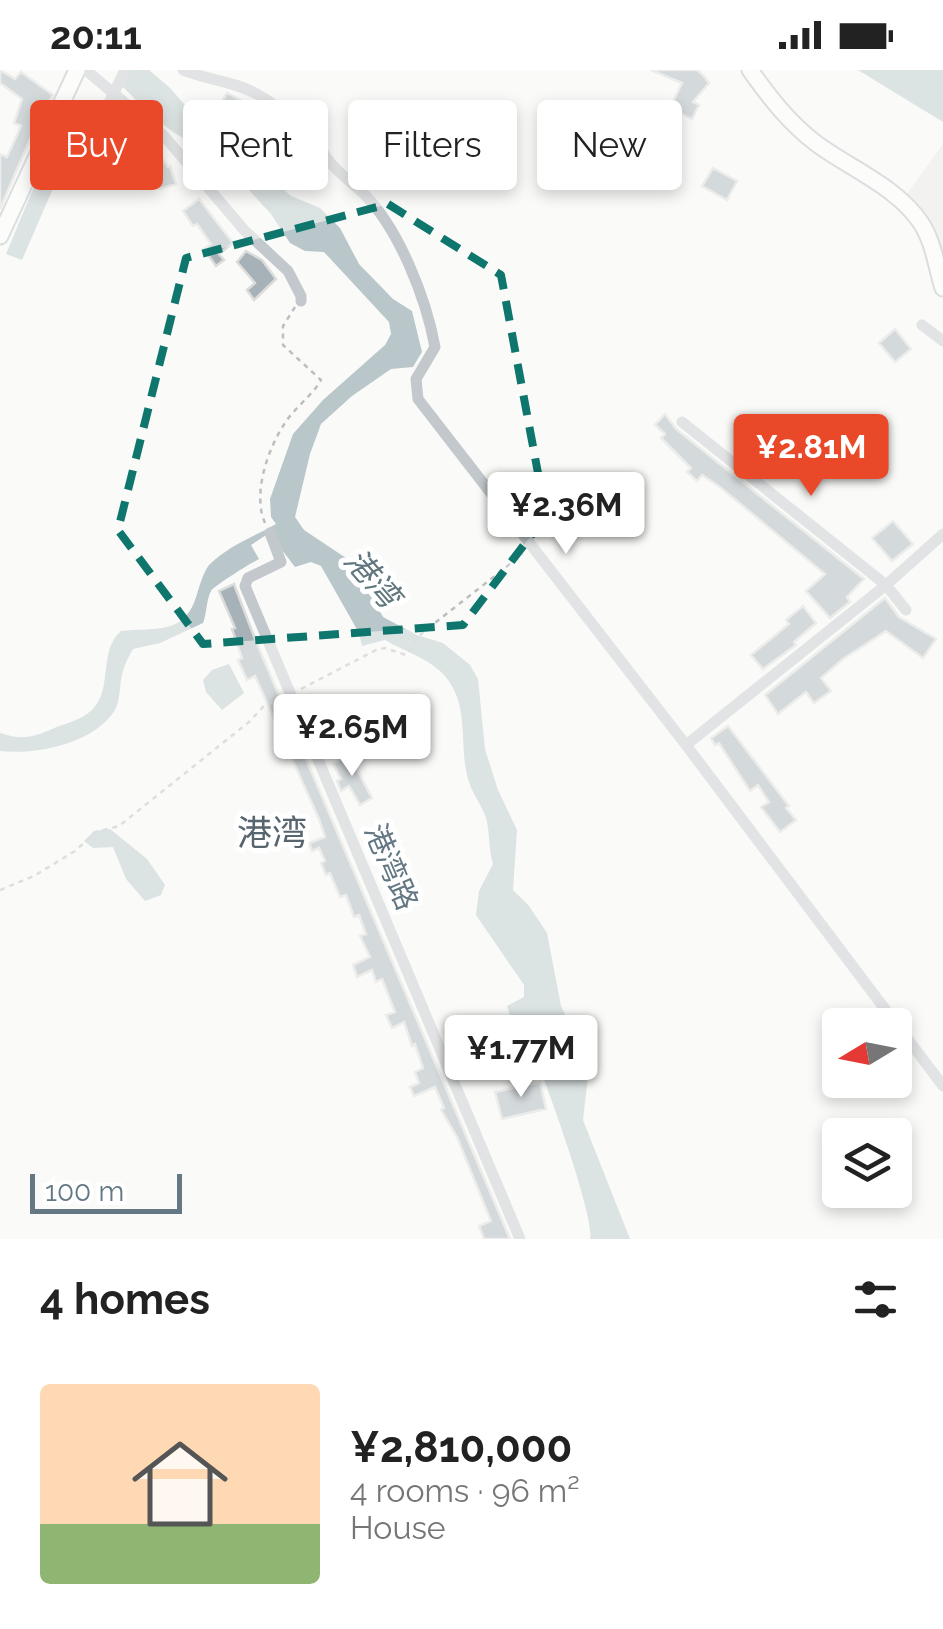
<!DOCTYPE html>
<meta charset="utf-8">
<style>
:root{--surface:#fff;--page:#f2f2f2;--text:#222;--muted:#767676;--accent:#e94929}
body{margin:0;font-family:Raleway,"Noto Sans SC",sans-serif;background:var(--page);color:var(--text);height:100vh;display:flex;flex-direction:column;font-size:38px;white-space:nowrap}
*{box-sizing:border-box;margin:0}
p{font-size:32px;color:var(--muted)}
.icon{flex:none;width:55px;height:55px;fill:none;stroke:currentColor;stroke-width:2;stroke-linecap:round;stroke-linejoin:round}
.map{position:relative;height:1169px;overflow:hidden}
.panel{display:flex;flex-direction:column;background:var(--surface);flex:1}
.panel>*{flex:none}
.guide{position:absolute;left:30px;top:30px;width:885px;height:90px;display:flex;gap:20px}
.needle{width:65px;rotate:260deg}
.buttons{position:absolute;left:822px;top:938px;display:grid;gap:20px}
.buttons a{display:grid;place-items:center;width:90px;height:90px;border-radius:10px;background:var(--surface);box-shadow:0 5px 15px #0003;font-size:50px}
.scale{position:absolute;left:30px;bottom:25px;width:152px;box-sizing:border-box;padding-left:10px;border:5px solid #647884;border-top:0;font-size:28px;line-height:35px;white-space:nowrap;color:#647884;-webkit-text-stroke:8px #fff;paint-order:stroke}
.price{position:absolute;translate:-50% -85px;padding:0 22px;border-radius:10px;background:#fff;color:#222;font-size:32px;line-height:65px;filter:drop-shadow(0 2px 5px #0008)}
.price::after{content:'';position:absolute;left:50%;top:60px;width:30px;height:22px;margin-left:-15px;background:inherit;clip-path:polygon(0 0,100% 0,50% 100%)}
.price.on{background:var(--accent);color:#fff}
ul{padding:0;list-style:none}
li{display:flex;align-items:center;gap:30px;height:250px;padding:0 40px}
li span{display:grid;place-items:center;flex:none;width:280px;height:200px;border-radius:10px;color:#555}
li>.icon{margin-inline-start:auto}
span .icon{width:120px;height:120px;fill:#fffc;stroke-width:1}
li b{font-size:42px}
h2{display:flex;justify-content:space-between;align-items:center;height:120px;padding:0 40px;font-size:42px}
.tag{padding:0 35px;border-radius:10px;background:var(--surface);box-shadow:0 5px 15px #0003;font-size:35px;line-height:90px}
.tag.on{background:var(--accent);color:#fff}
.status{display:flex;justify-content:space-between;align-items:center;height:70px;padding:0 50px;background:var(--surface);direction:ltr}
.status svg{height:28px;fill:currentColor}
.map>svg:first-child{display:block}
</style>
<div class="status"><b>20:11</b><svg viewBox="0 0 49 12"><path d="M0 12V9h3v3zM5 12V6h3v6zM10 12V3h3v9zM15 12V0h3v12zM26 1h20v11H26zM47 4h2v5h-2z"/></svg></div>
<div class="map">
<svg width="943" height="1169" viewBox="0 0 943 1169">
<rect width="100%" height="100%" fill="#fafaf8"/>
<!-- built -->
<path fill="#e8eae9" d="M943,74V200L933,167L907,124Z"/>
<!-- water -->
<path fill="#b9c7ca" d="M119,0H149L170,18L192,43L215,53L252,76L248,88L291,126L320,138L340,158L359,194L393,229L412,241L422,282L413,297L391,299L352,326L321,354L310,384L295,447L304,460L352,492L383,547L417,565L443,573L470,595L478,609L485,679L498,720L517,760L513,820L529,836L547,863L561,936L589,998L583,1050L630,1169H590C597,1149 533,975 519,947L510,945L507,936L524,927V915L476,845L479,821L493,794C488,776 490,762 486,748C481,733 470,721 467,705C460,675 468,640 450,613C436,590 407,583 385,570L362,576L359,563L321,496L311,492L295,497L269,463L251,475L259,489C251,493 214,516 211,521C206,531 207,543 203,553L160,573L133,579C129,586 125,593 123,601C119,613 121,629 115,640C94,674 36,685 0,681V663C21,670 32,668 52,659C63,654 75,652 87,644C116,624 96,583 121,561C157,557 185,566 197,524C200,515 203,503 209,495C228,476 253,467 276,454L271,447L270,429L293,364L323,330L385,275L391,264L389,252L324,182L305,181L290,173L271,144L234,104L235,97L224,92L215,80C175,72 147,41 119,13Z
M858,0H943V52Z
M66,40L83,49L22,190L6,184Z
M229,594L244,623L222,640L206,622L203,610L212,600Z
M110,759L147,789L165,815L161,825L145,831L126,809L113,777L93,778L84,771L94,761Z"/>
<!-- building -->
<path fill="#a7b2b8" stroke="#dcdcda" stroke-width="2.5" d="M0,0L15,9L21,2L53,25L40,46L0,139V84L7,87L21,56L14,53L22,29L0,13Z
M651,0H697L703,5L709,13L693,32L699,35L692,49L670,38L682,13Z
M227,23L267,44L302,71L288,86L280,76L218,38Z
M115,43L136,59L154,83L157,81L168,97L170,96L176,114L160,119L154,99L141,82L137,85L123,70L120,73L108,62L103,66Z
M713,98L737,111L727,130L702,116Z
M199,129L233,173L219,184L224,190L216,196L204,179L211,174L197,154L193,156L183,141Z
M246,181L262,190L276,209L254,230L247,220L255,213L237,192Z
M895,259L911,279L895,292L879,273Z
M665,344L676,359L864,509L847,527L850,532L830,548L806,521L825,504L720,417L702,405L697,411L687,402L691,398L661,368L665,364L655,355Z
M893,451L913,474L892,491L872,468Z
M234,514L255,569L510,1169H484L479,1156L491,1151L457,1067L441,1040L444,1038L435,1017L414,1026L410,1017L419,1013L415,1002L423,998L415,974L412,976L404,952L392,958L386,945L395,942L382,909L376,912L372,900L357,907L353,895L370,887L360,866L366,864L359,845L354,847L346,825L340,827L330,803L326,805L321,793L325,791L319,778L312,781L309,773L325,767L319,749L255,606L247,610L238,590L242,588L232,559L235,558L219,521Z
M885,528L899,547L936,569L923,588L886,561L843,589L821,608L831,621L814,633L806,622L778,644L765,625Z
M803,536L816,553L794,572L796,575L763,599L751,585L789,554L786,550Z
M728,656L789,736L786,738L796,750L780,762L761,737L769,732L758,715L750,721L719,673L715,675L711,668Z
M349,684L372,728L360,735L349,716L341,721L337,711L341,709L333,694Z
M540,1012L546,1039L502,1049L495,1022Z"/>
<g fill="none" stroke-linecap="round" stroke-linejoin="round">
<!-- secondary casing -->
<g stroke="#b5bcc1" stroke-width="19">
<path id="secondary" d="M750,0C770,28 789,53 817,74C851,99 897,117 921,153C934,173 936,196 943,218
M0,166L77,0"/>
</g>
<!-- path -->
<path stroke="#bbbfc2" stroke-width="2.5" stroke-dasharray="5 5" stroke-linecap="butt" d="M265,453C252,424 268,378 285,353C295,337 312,326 321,310L283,275V256L295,237
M301,619L376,580L385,578L406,585L422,563L523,484
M0,820L34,806L75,781L96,762L119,756L249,652L263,637L280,628"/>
<!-- street -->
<path stroke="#c3c8cc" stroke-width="11" d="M86,0L164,66L245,161L288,201L301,226V231
M183,0C207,10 234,11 257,24C275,35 305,54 318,72C322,79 324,86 330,92C340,105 353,113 364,124C399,159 426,228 435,277L416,309L418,329L686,675L943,1016
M48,64L85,82L125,0
M922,255L943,271
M682,352L886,515L906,540
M270,463L281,492L248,508L245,516L520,1169
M686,675L886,515L943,464"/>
<!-- secondary -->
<use href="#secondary" stroke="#fff" stroke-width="15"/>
</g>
<!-- marked area -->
<path d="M0 0H943V1169H0ZM388,134L501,205L546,446L463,555L203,574L118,460L186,188Z" fill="#fafaf8" fill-opacity=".55" fill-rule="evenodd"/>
<path fill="none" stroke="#0f766e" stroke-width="8" stroke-dasharray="20 12" stroke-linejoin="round" d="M388,134L501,205L546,446L463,555L203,574L118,460L186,188Z"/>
<g text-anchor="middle" stroke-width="10" stroke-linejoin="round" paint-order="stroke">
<!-- street labels -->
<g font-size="30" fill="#647884" stroke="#fff">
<text transform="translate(391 797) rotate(67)" y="10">港湾路</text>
</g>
<!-- water labels -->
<g font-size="32" font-style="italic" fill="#5f777d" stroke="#fff">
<text transform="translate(372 508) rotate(49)" y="11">港湾</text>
</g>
<!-- quarter labels -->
<g font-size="35" fill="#56656e" stroke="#fff">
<text x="272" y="775">港湾</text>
</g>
</g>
</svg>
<div class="buttons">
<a><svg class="needle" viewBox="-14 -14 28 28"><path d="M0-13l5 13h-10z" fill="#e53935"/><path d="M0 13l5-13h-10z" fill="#767676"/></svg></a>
<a><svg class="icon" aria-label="layers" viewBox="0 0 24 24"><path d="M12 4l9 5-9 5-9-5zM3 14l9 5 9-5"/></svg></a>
</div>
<div class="scale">100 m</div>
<b class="price on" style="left:811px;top:429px">¥2.81M</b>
<b class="price" style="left:566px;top:487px">¥2.36M</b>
<b class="price" style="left:352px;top:709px">¥2.65M</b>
<b class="price" style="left:521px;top:1030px">¥1.77M</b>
<div class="guide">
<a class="tag on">Buy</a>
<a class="tag">Rent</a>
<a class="tag">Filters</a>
<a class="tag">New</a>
</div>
</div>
<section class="panel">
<h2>4 homes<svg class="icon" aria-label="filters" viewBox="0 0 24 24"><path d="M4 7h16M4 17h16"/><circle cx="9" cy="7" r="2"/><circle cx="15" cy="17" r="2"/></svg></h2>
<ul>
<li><span style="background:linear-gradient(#ffd9b3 70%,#8fb573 0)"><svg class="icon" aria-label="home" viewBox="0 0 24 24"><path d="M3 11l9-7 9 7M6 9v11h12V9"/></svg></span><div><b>¥2,810,000</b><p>4 rooms · 96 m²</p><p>House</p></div></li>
</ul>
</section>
